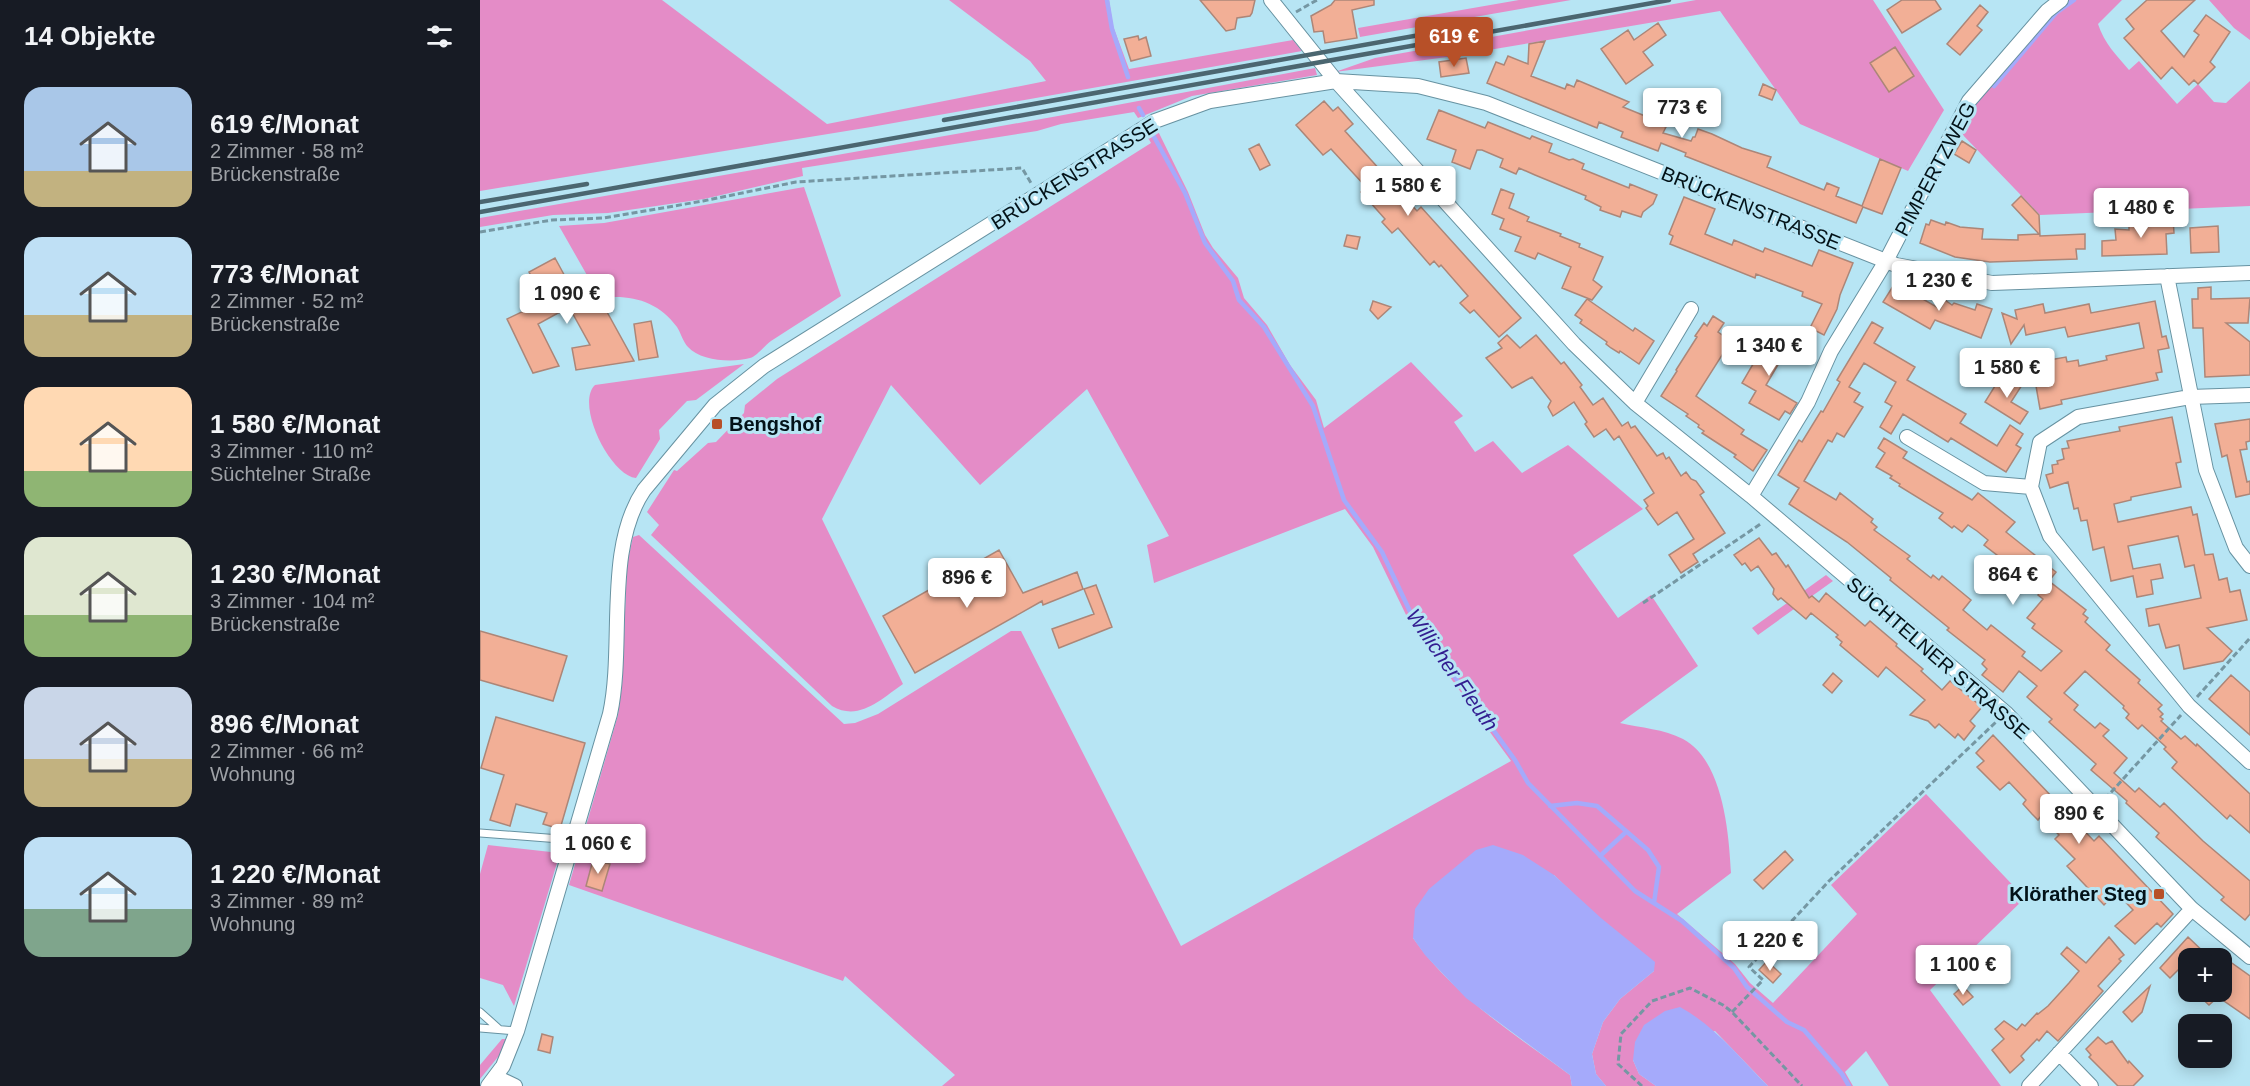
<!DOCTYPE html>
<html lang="de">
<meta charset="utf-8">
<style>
:root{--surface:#171b24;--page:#242831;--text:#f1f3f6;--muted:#9ea1a6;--accent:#b75028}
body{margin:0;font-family:Arial,sans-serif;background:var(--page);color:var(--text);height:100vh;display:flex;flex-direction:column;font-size:22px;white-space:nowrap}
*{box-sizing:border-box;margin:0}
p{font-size:20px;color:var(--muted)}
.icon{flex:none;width:33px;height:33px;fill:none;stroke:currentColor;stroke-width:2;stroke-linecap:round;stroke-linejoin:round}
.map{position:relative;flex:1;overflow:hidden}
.drawer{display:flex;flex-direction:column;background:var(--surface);width:480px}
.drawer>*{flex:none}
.tools{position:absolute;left:1698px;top:948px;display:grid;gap:12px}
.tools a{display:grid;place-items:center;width:54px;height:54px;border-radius:12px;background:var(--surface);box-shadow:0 3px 15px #0003;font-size:30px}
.price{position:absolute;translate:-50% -51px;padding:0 14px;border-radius:6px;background:#fff;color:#222;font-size:20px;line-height:39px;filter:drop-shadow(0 2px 3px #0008)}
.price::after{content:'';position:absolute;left:50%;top:36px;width:18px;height:14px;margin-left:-9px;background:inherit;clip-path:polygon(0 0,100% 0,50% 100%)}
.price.on{background:var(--accent);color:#fff}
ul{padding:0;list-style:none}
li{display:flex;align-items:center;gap:18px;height:150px;padding:0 24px}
li span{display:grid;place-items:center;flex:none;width:168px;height:120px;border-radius:18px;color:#555}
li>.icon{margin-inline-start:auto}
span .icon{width:72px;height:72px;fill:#fffc;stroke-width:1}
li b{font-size:26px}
h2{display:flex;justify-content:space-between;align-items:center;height:72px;padding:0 24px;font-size:26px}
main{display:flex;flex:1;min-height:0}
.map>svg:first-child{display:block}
</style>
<main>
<section class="drawer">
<h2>14 Objekte<svg class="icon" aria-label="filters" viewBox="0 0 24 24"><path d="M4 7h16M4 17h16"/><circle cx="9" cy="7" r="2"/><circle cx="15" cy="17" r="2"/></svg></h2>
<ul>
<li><span style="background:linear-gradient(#a9c7e8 70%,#c2b280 0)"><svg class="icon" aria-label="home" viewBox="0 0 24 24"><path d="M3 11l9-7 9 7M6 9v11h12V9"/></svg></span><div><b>619 €/Monat</b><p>2 Zimmer · 58 m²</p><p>Brückenstraße</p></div></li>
<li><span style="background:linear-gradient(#bfe0f5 65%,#c2b280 0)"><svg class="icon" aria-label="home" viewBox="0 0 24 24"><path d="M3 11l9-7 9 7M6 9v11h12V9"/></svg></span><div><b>773 €/Monat</b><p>2 Zimmer · 52 m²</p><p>Brückenstraße</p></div></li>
<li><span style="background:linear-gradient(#ffd9b3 70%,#8fb573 0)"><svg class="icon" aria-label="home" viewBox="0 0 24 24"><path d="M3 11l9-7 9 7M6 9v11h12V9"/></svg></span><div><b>1 580 €/Monat</b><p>3 Zimmer · 110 m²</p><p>Süchtelner Straße</p></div></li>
<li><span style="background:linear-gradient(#dfe7d0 65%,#8fb573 0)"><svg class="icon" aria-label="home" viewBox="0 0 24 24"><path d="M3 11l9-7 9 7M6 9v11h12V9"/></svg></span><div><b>1 230 €/Monat</b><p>3 Zimmer · 104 m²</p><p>Brückenstraße</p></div></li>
<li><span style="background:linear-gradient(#c9d6e8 60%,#c2b280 0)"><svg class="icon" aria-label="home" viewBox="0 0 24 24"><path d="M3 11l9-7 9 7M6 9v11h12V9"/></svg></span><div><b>896 €/Monat</b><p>2 Zimmer · 66 m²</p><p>Wohnung</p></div></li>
<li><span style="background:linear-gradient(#bfe0f5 60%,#7fa58c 0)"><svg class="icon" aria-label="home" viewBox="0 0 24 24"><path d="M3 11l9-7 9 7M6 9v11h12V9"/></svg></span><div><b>1 220 €/Monat</b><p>3 Zimmer · 89 m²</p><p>Wohnung</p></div></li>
</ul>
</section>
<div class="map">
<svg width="1770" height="1086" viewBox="0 0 1770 1086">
<rect width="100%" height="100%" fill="#b7e5f4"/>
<!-- green -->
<path fill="#e48cc7" d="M0,0H182L347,124L566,81L550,61L469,0H629L633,26L649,69L813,40L822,51L391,127L0,191Z
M1039,0H1091L880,37L878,28Z
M1216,0H1393L1464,110L1428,171L1320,124L1240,11L967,57L855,72L895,58Z
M1588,0H1642L1618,24C1624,43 1637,56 1649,70L1659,61L1697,104L1718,84L1734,102L1746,103L1770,81V206L1560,215L1480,132L1494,103L1573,11Z
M1729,0H1770V40L1754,28Z
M835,68L837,75L712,96L658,118L654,112L581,124L557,131L322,168L323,176L224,199L128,213L73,215L0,227V218L578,116Z
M677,129L708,192L725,235L733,248L758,278L764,298L787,325L810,365L836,400L844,428L931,362L983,416L974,422L995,452L1013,441L1042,473L1088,445L1163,509L1093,555L1138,618L1171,595L1218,666L1140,723C1161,728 1184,729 1203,739C1243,760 1249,833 1251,873L1197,914L1255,964L1270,983L1293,1003L1377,914L1351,885L1446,794L1545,898L1450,990L1521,1086H1409L1386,1051L1365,1072L1373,1086H1288L1235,1031L1153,1060L1159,1074L1176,1086H1126L1116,1074L1112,1054L1123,1022L1140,999L1174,971L1074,875L933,938C974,996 1034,1034 1090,1075L1092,1086H462L475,1075L365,976L363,981L89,885L138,715L142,686L147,564L153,537L159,535L364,724L375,723L398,714L531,631H541L701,946L1031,761L929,621L893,547L865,509L674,583L667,545L689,536L607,389L500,485L411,385L342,519L423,684C401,699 379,722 352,706L171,535L179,525L167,512L194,470L197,471L228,443L236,442L264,413L265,405L297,379L671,143L667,136Z
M324,187L361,296C338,311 314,326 291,341C284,346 277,356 270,358C253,363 220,361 208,347C203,342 201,333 197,327C178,301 151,294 120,298L79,226L124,223Z
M264,364L216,400L207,401L179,430L180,439L156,478C130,475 95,404 115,385Z
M1346,575L1353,581L1278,635L1272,628Z
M8,845L80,853L34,1006L23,985L0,978V874Z
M22,1039H27L22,1052L0,1079V1065Z"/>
<!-- water -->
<path fill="#a5aafb" d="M1013,845L1043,855L1074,875L1121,918L1175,962L1174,971L1140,999L1123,1022L1112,1054L1116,1074L1126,1086H1092L1090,1075L986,998L945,955L933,938L935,909L949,889L996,850Z
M1200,1007C1235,1026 1260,1058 1288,1086H1176L1159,1074L1153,1060L1155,1042L1164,1025L1185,1011Z"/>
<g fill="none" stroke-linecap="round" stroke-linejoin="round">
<!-- stream -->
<path stroke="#a5aafb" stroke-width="4.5" d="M627,0L632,29L648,77
M1514,86L1576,13L1594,0
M659,108L663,115
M673,135L705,193L725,243L753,281L759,300L784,327L833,406L864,500L902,552L935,622L1035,760L1048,783L1155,891L1202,921L1254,968L1267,987L1307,1022L1324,1030L1362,1074L1369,1086
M1070,806L1097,803L1117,806L1168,850L1179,867L1174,903
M1120,856L1146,832"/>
</g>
<!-- building -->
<path fill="#f2af96" stroke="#ac8678" stroke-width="1.5" d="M720,0H775L772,13L770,16L757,18L755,29L746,31Z
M855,0H894V5L872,10L877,38L845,43L843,31L834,32L831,16L851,5Z
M1422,0H1455L1461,9L1422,33L1407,10Z
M1667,0H1715L1681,31L1704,57L1719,35L1714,31L1726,15L1750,32L1730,62L1735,67L1718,84L1714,80L1709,85L1692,67L1681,79L1644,38L1654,29L1646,19Z
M1500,5L1508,12L1497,26L1502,30L1480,55L1467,44Z
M1178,23L1186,35L1163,52L1173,65L1146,84L1121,49L1148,30L1154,40Z
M658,36L659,40L666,37L671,56L651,61L644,39Z
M1065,41L1051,76L1085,89L1087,84L1094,87L1097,80L1149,102L1143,107L1170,118L1169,121L1186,127L1183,133L1211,141L1213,137H1215L1218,129L1232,134L1262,148L1291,157L1287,167L1344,190L1347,183L1359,188L1356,196L1382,206L1400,159L1421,168L1402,214L1383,207L1376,223L1205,156L1206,153L1181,143L1178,151L1141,137L1143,132L1119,122L1117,128L1007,83L1016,62L1024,65L1028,56L1048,64L1049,44Z
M1415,47L1434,76L1409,92L1390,63Z
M986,58L989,73L961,77L959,62Z
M1283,84L1296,90L1292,100L1279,95Z
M844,101L853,111L858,107L873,124L865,131L937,211L941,207L1041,318L1019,337L994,310L990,313L980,303L988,296L961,265L959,267L954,261L950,265L918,228L912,233L902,222L905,219L881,192L886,187L851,149L843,155L816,125Z
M959,110L1005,128L1008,122L1050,139L1052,136L1072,144L1069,152L1089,160L1093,159L1104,164L1102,169L1149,188L1150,184L1177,195L1173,204L1163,212L1161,217L1142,211L1140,217L1120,210L1121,207L1105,199L1106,196L1055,175L1039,168L1036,174L1020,167L1023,159L1002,150H997L990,169L972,162L976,150L947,139Z
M1482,141L1496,150L1489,163L1474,154Z
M779,144L790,165L780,170L769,149Z
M1021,189L1034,194L1029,208L1049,217L1047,221L1081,234L1080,236L1100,244L1099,247L1123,257L1113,280L1122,287L1112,300L1082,288L1091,267L1058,253L1055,259L1035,251L1041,237L1020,229L1024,219L1012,214Z
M1541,196L1559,215L1560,236L1605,234V249H1596L1597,259L1510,262L1475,257L1440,243L1446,224L1449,225L1451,220L1465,225L1466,222L1480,227L1503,229L1502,239L1538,240V235L1559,234L1532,205Z
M1204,197L1235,209L1225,234L1252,245L1254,240L1283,252L1285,248L1332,266L1339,250L1373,263L1360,295L1357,309L1344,335L1330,328L1342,304L1322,296L1323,292L1276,274L1275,278L1190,244L1193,236L1189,234Z
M1693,218L1694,233L1686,234L1687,254L1622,256V241L1636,240L1635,229L1649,230V224L1662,223L1661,220Z
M1738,226L1739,252L1711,253L1710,228Z
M867,235L880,237L877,249L864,246Z
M75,258L99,302L116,292L154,361L96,370L92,348L110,345L89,307L58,324L79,366L53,373L27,319L65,301L49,272Z
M1415,283L1460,309L1465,300L1472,305L1474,303L1495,310L1497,304L1512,309L1501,338L1455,320L1450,329L1403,302Z
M1731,287V299L1770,298L1768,323H1746L1770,342V375L1725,377L1723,328H1713L1712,299H1718V288Z
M1107,299L1153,331L1155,328L1174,341L1159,364L1140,351L1139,353L1131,348L1126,344L1127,342L1100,323L1102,320L1095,315Z
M893,301L911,307L898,319L890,310Z
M1675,301L1682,337L1686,336L1689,348L1678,350L1682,372L1676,373L1678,380L1581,400L1582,404L1560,409L1552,363L1586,357L1587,362L1598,360L1599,366L1627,360L1626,356L1664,348L1659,323L1588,337L1585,327L1546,335L1544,325L1531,344L1522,313L1537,319L1535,310L1563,304L1565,313L1609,304L1611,313Z
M1233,316L1244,323L1238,332L1251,341L1216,396L1264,430L1261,434L1287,450L1273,471L1254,457L1256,455L1222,433L1224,431L1218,427L1219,425L1206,416L1208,414L1181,396L1197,371L1196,370L1217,337L1215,336L1224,323L1227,326Z
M171,321L178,357L159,360L154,324Z
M1392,322L1403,328L1394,343L1435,367L1427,380L1486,414L1480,423L1517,446L1530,425L1543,434L1536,445L1541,448L1526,472L1471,438L1468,442L1423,414L1411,434L1400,427L1412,406L1405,402L1416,382L1384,363L1369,387L1380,393L1374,402L1383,407L1364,437L1357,433L1352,442L1348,440L1324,481L1356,500L1360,493L1393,519L1391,522L1397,527L1394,530L1430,556L1427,559L1451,578L1453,575L1459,580L1462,576L1491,600L1483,610L1507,630L1511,625L1545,652L1542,656L1561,671L1582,651L1552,628L1555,624L1547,618L1563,599L1558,595L1559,593L1520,562L1522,559L1504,545L1508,540L1497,531L1488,525L1482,532L1474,526L1472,528L1459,518L1463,513L1419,486L1420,484L1410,478L1412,476L1396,467L1405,453L1398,448L1404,438L1427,452L1423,458L1492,500L1498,493L1535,522L1526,532L1576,572L1569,581L1606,610L1603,614L1608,618L1605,622L1630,645L1626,650L1660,680L1658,683L1682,705L1678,709L1683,714L1680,717L1683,719L1681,721L1701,739L1705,736L1716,746L1717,744L1770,794V833L1750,815L1747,819L1692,768L1697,762L1684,749L1686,747L1662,725L1658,729L1646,718L1649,714L1643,708L1644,706L1605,671L1584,693L1598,705L1594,710L1615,728L1620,723L1629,730L1623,736L1647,758L1634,773L1655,792L1659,788L1680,807L1684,803L1723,841L1770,881V914L1765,920L1741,900L1744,897L1676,837L1679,833L1646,803L1647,801L1611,770L1616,764L1569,722L1572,719L1547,697L1557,686L1539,671L1523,692L1502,675L1507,669L1502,664L1505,660L1467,630L1469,628L1410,580L1411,578L1367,542L1309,504L1319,488L1298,475L1319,440L1322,442L1341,411L1343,412L1360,382L1357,380Z
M1294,328L1313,339L1286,385L1317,403L1310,414L1305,411L1299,420L1269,403L1276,391L1262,383Z
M1027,335L1040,348L1056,335L1081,364L1084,362L1102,385L1100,387L1113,405L1123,398L1142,426L1148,422L1151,428L1155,426L1177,456L1183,453L1186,459L1189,457L1201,476L1206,472L1211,479L1216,481L1224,492L1220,495L1245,533L1213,554L1218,562L1201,573L1189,555L1214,539L1197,512L1178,525L1166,508L1168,506L1164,500L1174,493L1139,436L1134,440L1126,429L1114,437L1105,424L1107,422L1094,402L1073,416L1068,407L1071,401L1052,377L1032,388L1006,358L1022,348L1018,343Z
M1523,373L1542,385L1531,402L1548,412L1540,424L1505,402Z
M1692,417L1701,462L1696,463L1701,487L1651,497V500L1634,504L1638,522L1711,507L1713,515L1717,514L1725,555L1733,554L1739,580L1747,578L1750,592L1760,590L1767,620L1727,628L1752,651L1743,661L1704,669L1699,645L1686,648L1679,624L1669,626L1666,609L1721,598L1714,565L1705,567L1698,536L1648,546L1653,569L1680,564L1683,578L1671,580L1673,594L1657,597L1653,576L1631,581L1624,547L1613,550L1607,520L1601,521L1598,508L1594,509L1588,482L1570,488L1566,475L1573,473L1572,465L1578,464L1577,461L1584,459L1582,449L1589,448L1587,441L1640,431L1639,427Z
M1770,419V441L1766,442L1767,449L1760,450L1767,482L1770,481V494L1756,497L1747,455L1742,457L1735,424Z
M1279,538L1292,555L1296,553L1306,567L1308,565L1329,598L1332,596L1339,602L1346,593L1385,626L1390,621L1417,644L1416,646L1443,669L1441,671L1462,690L1470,681L1502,707L1490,721L1495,726L1484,740L1478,734L1475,738L1459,724L1455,728L1448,721L1430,715L1445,700L1406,667L1398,677L1360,645L1362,642L1356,637L1358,635L1331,613L1326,619L1301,598L1298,600L1293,594L1294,589L1278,566L1271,571L1265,563L1262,565L1254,555Z
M519,550L543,593L597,572L603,589L563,605L562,601L435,673L403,616Z
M616,585L632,627L579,648L572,629L614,614L604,589Z
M0,631L87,656L73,701L0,680Z
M1353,673L1362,681L1352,693L1343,685Z
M1751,675L1770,692V735L1729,699Z
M16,717L105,743L80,829L63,824L67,813L36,804L30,826L10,820L24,775L1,768Z
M1513,735L1614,841L1619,836L1693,914L1681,927L1677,923L1655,944L1635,926L1653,910L1636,892L1624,905L1587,866L1595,859L1575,839L1579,835L1561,816L1558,820L1552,814L1543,804L1546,800L1529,782L1520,790L1497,767L1504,761L1496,753Z
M1305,851L1313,860L1283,889L1274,880Z
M113,860L130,864L122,891L106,886Z
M1629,937L1644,955L1639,959L1641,961L1618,986L1623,991L1578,1041L1567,1031L1559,1041L1557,1039L1541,1056L1544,1060L1530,1073L1512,1050L1524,1039L1515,1029L1524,1021L1537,1030L1542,1024L1545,1026L1557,1013L1558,1014L1568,1006L1589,983L1599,971L1581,954L1587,947L1606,963Z
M1708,937L1730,958H1708V974L1701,967L1690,978L1680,968Z
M1742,956L1770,976V1019L1738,997L1729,1005L1715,992H1742Z
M1287,961L1301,974L1293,983L1279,970Z
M1483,986L1493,997L1483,1005L1474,994Z
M1670,986L1662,1012L1652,1022L1643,1012Z
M62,1034L73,1037L70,1053L58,1050Z
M1618,1037L1626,1044L1632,1041L1648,1063L1649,1061L1663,1076L1653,1086H1638L1609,1057L1611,1055L1606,1049Z"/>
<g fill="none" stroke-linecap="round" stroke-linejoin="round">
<!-- lane casing -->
<g stroke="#6792a1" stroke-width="9">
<path id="lane" d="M0,833L93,840
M0,1012L19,1029
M0,1028L37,1031"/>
</g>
<!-- street casing -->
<g stroke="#6792a1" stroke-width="16">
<path id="street" d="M791,0L856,81L1094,344L1155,403L1271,496L1526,713L1712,909L1770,957
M1687,276L1726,470L1756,548L1770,566
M1770,395L1710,397L1598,417L1560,442L1551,487L1570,536L1709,706L1770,762
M1155,403L1211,309
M1427,437L1504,483L1551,487
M1271,496L1328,402L1351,351L1406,261L1489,101L1567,11L1581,0
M1579,1053L1611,1086
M16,1077L35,1086
M8,1086L23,1066L37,1031L130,714C145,645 124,549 164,490L235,405L284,366L675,121L730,101L856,81L938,86L1006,103L1416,265L1512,283L1770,273
M1549,1086L1712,909"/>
</g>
<!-- path -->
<path stroke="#7597a3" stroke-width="3" stroke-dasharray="6 3" stroke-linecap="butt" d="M816,12L837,0
M0,232L72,220L124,218L223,201L316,182L542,168L551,183
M1163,603L1282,523
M1717,697L1770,638
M1625,799L1701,715
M1252,1012L1283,980L1269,967L1349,881L1516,722
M1162,1086L1138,1064L1141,1034L1172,1001L1210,988L1243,1005L1252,1012L1322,1086"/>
<!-- lane -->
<use href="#lane" stroke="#fff" stroke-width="7"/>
<!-- street -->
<use href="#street" stroke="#fff" stroke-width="14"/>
<!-- rail -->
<path stroke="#4b6670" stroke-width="4.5" d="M464,120L990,26
M0,202L107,184
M0,212L1189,0"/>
</g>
<!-- markers -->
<g fill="#b75028" stroke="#b7e5f4" stroke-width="2">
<rect x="231" y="418" width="12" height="12" rx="3"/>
<rect x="1673" y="888" width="12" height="12" rx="3"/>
</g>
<g text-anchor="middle" stroke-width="6" stroke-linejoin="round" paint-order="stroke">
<!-- street labels -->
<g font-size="20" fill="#031218" stroke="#b7e5f4">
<text transform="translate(1455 169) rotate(-62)" y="7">PIMPERTZWEG</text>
<text transform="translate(594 174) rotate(-32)" y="7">BRÜCKENSTRASSE</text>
<text transform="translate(1271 208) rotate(22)" y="7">BRÜCKENSTRASSE</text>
<text transform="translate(1458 658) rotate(41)" y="7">SÜCHTELNER STRASSE</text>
</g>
<!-- poi labels -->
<g font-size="20" font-weight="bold" fill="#031218" stroke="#b7e5f4" text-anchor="start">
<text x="249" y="431">Bengshof</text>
<text x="1667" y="901" text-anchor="end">Klörather Steg</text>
</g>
<!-- water labels -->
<g font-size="21" font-style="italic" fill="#321d90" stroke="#b7e5f4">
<text transform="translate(972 670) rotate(55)" y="7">Willicher Fleuth</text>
</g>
</g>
</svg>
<div class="tools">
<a>+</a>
<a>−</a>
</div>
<b class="price on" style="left:974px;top:68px">619 €</b>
<b class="price" style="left:1202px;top:139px">773 €</b>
<b class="price" style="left:928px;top:217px">1 580 €</b>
<b class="price" style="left:1661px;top:239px">1 480 €</b>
<b class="price" style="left:1459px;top:312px">1 230 €</b>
<b class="price" style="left:87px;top:325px">1 090 €</b>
<b class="price" style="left:1289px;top:377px">1 340 €</b>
<b class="price" style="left:1527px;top:399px">1 580 €</b>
<b class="price" style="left:1533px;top:606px">864 €</b>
<b class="price" style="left:487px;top:609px">896 €</b>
<b class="price" style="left:1599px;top:845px">890 €</b>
<b class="price" style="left:118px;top:875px">1 060 €</b>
<b class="price" style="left:1290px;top:972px">1 220 €</b>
<b class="price" style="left:1483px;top:996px">1 100 €</b>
</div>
</main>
